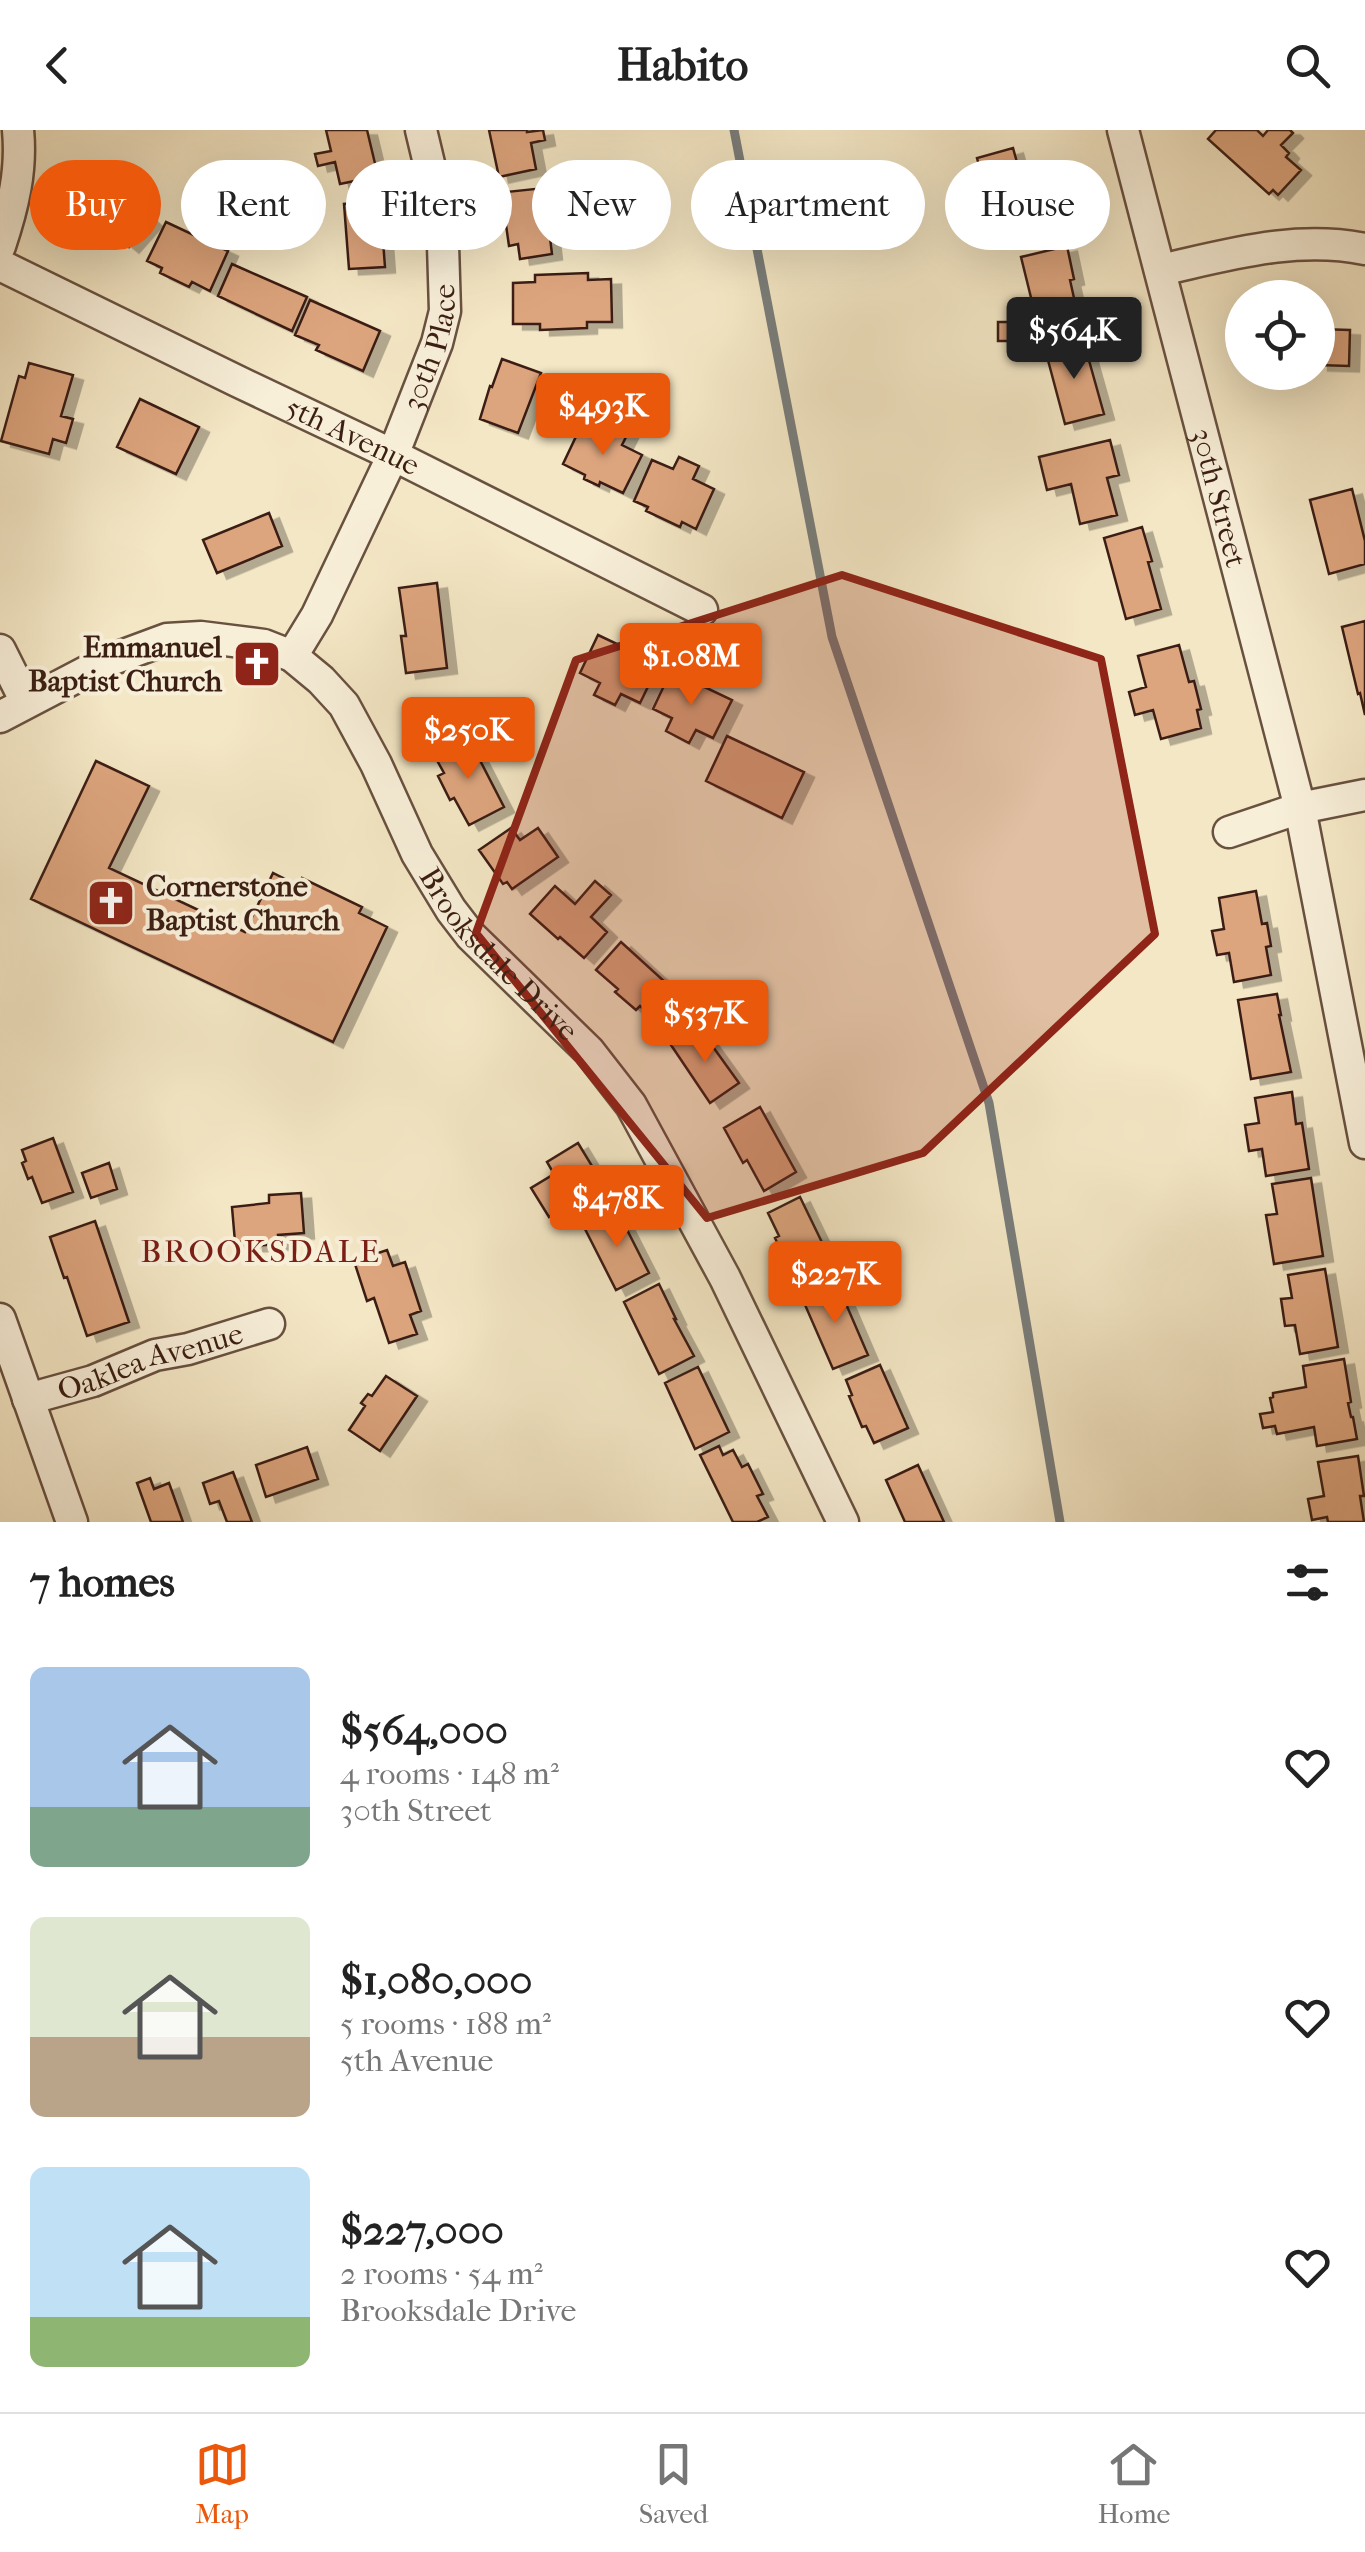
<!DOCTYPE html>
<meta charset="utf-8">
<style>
:root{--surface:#fff;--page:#f2f2f2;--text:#222;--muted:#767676;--line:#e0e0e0;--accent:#ea580c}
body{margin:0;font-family:"IM FELL French Canon",serif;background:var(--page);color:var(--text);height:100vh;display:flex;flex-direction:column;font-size:38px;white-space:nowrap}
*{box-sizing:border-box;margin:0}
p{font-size:32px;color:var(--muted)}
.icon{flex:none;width:55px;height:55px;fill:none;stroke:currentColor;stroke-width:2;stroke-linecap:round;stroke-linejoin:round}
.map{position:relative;height:1392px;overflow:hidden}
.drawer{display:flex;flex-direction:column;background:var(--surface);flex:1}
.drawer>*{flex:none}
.top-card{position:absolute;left:30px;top:30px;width:1305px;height:90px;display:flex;gap:20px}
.fabs{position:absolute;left:1225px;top:150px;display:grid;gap:20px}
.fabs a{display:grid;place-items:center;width:110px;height:110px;border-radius:50%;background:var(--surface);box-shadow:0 10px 40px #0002;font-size:50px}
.price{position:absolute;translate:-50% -85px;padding:0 22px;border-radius:10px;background:var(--accent);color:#fff;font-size:32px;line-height:65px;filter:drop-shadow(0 2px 5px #0008)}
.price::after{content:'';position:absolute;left:50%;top:60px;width:30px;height:22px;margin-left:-15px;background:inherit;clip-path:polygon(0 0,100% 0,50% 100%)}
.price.current{background:#222;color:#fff}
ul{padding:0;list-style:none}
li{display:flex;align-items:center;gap:30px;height:250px;padding:0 30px}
li span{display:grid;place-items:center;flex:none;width:280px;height:200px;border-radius:15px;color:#555}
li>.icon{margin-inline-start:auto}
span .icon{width:120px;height:120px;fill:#fffc;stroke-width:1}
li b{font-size:42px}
h2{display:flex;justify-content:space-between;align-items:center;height:120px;padding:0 30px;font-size:42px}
.tag{padding:0 35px;border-radius:45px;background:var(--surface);box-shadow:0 10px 40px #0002;font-size:35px;line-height:90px}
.tag.current{background:var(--accent);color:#fff}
header{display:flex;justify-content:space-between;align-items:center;height:130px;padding:0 30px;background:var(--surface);font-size:45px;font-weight:800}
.menu{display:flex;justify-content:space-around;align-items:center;height:140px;border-top:2px solid var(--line);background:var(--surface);font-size:28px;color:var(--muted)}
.menu a{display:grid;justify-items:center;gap:5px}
.menu .current{color:var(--accent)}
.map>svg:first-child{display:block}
</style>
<header><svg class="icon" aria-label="back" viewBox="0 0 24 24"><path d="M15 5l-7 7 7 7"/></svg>Habito<svg class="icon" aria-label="search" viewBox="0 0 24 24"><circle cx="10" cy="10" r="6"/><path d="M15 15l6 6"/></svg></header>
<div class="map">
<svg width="1365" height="1392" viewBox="0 0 1365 1392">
<defs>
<filter id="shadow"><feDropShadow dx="10" dy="5.5" stdDeviation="0" flood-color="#0004"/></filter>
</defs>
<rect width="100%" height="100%" fill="#f4e7c5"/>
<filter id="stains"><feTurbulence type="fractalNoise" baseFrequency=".002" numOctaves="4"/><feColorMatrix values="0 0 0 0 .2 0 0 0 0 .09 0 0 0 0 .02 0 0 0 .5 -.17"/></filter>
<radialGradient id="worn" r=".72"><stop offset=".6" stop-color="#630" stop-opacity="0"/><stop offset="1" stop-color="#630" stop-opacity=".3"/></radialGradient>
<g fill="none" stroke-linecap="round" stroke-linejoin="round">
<!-- stream -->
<path stroke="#797d7b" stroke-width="9" d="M734,0L832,507L989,973L1060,1392"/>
</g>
<!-- building -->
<path fill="#dda57e" stroke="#3b1f13" stroke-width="2.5" filter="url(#shadow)" d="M326,0H367L378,46L340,54L335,32L318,36L315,24L331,21Z
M489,0H527V2L543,0L545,10L531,13L536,39L499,47Z
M1216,0H1257L1263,6L1268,0H1290L1293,3L1281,15L1289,23L1286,27L1301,40L1278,65L1273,60L1269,64L1208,9Z
M1013,18L1018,36L1022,35L1027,54L1022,55L1034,96L999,106L977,28Z
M96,41L152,91L129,117L118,108L114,112L82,83L86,79L73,67Z
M544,58L552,124L520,129L518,114L509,116L504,81H508L506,62Z
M380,71L385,137L349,139L344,74Z
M166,92L228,121L210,161L192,152L189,157L160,143L162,138L147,131Z
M1067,116L1074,149L1070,150L1078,186L1038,196L1021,127Z
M232,134L307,167L292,201L218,166Z
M588,143V150L611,149L612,192H587V198L540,200V194H513V153L535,152V145Z
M310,170L380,201L363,241L316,220L319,215L295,205Z
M998,192H1032V211H998Z
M1318,199L1350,200L1349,236L1318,235Z
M1083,209L1104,284L1065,294L1045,219Z
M502,229L541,243L518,303L480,289L490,256L492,257Z
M29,233L73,245L61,286L73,289L66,313L53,309L49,324L1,311L19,246L25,248Z
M140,269L199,297L176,344L117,317Z
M608,293L628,303L622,315L642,325L623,363L600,352L599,356L584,349L585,345L563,334L581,296L602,306Z
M1110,310L1119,345L1107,348L1117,385L1080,394L1071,354L1047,360L1039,327Z
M679,327L699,336L693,349L714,359L696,399L682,392L680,397L646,381L648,377L634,371L652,330L673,339Z
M1352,359L1365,411V434L1329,444L1310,370Z
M269,383L282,416L217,443L203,410Z
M1142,397L1152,431L1148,432L1161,479L1126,489L1104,408Z
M437,453L447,538L406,543L401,506H406L399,458Z
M1365,491V585L1360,563L1358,564L1342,497Z
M598,505L621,516L623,513L637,520L636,523L659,534L640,573L621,564L615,575L594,565L600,553L580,543Z
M1179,515L1189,552L1194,551L1201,579L1197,580L1201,598L1161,609L1153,580L1135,585L1129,562L1146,557L1138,526Z
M671,541L732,570L713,608L696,600L689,613L666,601L672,588L653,579Z
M727,606L804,642L782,688L706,651Z
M468,607L504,677L469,695L454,668L450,670L438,646L444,643L434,625Z
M96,631L149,656L109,738L245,802L273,743L299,756L302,748L362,777L359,783L387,797L333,912L31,769Z
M511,698L520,710L538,698L558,727L512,759L507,752L503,754L479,720Z
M595,751L611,765L591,787L607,802L584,828L560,807L558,809L530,784L555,756L575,774Z
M1256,761L1262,794L1267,793L1271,816L1266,817L1271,845L1234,852L1229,823L1217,825L1212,801L1224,799L1219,768Z
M621,812L676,862L653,888L640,876L636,880L615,862L618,859L596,840Z
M1277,864L1281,885H1279L1291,942L1251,949L1238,870Z
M698,896L739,953L710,973L671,915Z
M1292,962L1296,994L1302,993L1309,1039L1266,1046L1262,1019L1249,1021L1245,995L1259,993L1255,968Z
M760,977L796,1042L764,1061L747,1030L743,1033L724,998Z
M53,1008L73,1062L42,1073L32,1047L28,1049L22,1033L26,1031L22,1020Z
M578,1013L603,1054L549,1087L531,1058L554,1044L547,1032Z
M109,1033L117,1059L91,1068L82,1043Z
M1311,1048L1323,1126L1274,1134L1266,1085L1277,1084L1272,1054Z
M301,1063L304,1103L278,1105L279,1114L253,1116V1111L235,1112L232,1077L269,1073V1065Z
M800,1067L831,1131L799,1147L791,1130L787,1133L775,1108L779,1106L768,1083Z
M617,1080L649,1143L616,1160L584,1097Z
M95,1091L129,1192L87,1206L67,1147L64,1148L50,1107Z
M387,1120L393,1136L405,1132L421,1181L410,1185L417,1204L389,1213L374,1168L367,1171L354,1131Z
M1325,1139L1338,1217L1300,1224L1295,1195L1285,1196L1281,1169L1292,1168L1288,1145Z
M837,1153L868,1225L833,1239L802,1168Z
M659,1154L676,1189H674L694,1226L659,1244L624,1172Z
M1344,1229L1351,1272L1348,1273L1351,1287H1353L1357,1309L1317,1316L1314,1297L1277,1304L1275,1296L1263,1298L1260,1284L1273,1282L1270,1268L1273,1267V1263L1306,1257L1303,1236Z
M880,1235L908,1298L874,1313L866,1296L862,1297L849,1266L852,1265L846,1250Z
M698,1237L729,1302L695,1319L665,1253Z
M386,1246L417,1266L380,1321L349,1300L365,1276L361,1273L368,1264L372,1266Z
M719,1316L723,1325L733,1320L742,1337L748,1334L763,1364L757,1366L768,1387L757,1392H733L700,1325Z
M307,1317L318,1349L266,1367L256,1335Z
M1358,1326L1364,1366H1360L1364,1392H1328L1327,1387L1312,1390L1308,1369L1324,1366L1318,1332Z
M918,1335L944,1392H905L886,1350Z
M233,1342L252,1392H227L219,1371L210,1374L203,1353Z
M150,1348L154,1359L169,1353L183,1392H151L137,1353Z"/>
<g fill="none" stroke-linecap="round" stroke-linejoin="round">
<!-- minor casing -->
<g stroke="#695140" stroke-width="35">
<g id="minor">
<path id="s1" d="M1123,0L1300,678L1365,1013"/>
<path d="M0,116C13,77 22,41 18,0"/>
<path id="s2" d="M0,135L237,251L393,325L702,480"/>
<path d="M1160,140C1229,125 1294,105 1365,119"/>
<path d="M0,520L26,572"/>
<path id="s3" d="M292,526L317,485L393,325L437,213L445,181L443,115L433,50L421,0"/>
<path id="s4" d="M0,587L105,532L167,509L201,507L264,515L292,526L321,550L344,575L376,634L417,724L451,780L471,806L589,921L631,975L725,1148L843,1392"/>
<path d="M1229,702L1300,678L1365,665"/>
<path d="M0,1189L72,1392"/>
<path id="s5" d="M28,1269L93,1251L155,1225L188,1219L269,1194"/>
</g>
</g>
<!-- minor -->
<use href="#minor" stroke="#f8efd9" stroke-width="30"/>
</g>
<!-- marked area -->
<path fill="#8f2418" fill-opacity="0.2" stroke="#8f2418" stroke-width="8" stroke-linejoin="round" d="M842,445L1101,529L1155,804L923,1023L707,1088L476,803L576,530Z"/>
<!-- icons -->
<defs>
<g id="church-square" transform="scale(2.5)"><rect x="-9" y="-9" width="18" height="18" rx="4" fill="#8f2418" stroke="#f8efd9"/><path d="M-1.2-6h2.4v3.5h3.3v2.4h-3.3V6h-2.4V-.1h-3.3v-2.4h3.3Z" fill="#fff"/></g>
</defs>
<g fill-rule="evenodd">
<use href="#church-square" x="257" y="534"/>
<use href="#church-square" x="111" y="773"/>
</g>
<g text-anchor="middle" stroke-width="8" stroke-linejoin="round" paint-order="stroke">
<!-- street labels -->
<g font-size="30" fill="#3b1f13" stroke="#f8efd9">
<text dy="10" stroke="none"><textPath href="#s3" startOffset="340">30th Place</textPath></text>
<text dy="10" stroke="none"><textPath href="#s2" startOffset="392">5th Avenue</textPath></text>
<text dy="10" stroke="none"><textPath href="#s1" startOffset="380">30th Street</textPath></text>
<text dy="10" stroke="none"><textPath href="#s4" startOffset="680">Brooksdale Drive</textPath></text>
<text dy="10" stroke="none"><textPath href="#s5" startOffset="128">Oaklea Avenue</textPath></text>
</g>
<!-- poi labels -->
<g font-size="30" font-weight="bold" fill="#3b1f13" stroke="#f8efd9" text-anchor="end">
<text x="222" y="527">Emmanuel<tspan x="222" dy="34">Baptist Church</tspan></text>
<text x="146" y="766" text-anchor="start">Cornerstone<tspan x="146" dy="34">Baptist Church</tspan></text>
</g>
<!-- neighbourhood labels -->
<g font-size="32" letter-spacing="2.5" fill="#7a1f14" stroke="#f8efd9">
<text x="261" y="1132">BROOKSDALE</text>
</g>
</g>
<rect width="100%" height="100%" filter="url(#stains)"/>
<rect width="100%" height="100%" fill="url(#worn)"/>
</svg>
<div class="fabs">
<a><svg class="icon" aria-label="locate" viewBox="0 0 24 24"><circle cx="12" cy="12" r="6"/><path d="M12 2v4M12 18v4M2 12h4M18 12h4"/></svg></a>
</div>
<b class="price current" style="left:1074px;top:252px">$564K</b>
<b class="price" style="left:603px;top:328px">$493K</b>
<b class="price" style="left:691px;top:578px">$1.08M</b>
<b class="price" style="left:468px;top:652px">$250K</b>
<b class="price" style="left:705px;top:935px">$537K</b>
<b class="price" style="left:617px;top:1120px">$478K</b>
<b class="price" style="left:835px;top:1196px">$227K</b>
<div class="top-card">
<a class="tag current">Buy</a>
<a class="tag">Rent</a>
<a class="tag">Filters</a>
<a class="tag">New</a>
<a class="tag">Apartment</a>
<a class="tag">House</a>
</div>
</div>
<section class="drawer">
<h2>7 homes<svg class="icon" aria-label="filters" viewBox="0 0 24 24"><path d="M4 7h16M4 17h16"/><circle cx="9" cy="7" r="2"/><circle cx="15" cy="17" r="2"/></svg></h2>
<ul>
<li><span style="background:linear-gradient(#a9c7e8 70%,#7fa58c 0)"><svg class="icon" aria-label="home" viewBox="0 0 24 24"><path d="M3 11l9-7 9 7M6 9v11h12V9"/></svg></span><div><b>$564,000</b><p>4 rooms · 148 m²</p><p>30th Street</p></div><svg class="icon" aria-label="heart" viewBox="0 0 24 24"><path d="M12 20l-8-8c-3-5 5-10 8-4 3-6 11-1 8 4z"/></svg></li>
<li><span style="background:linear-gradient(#dfe7d0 60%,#b9a48a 0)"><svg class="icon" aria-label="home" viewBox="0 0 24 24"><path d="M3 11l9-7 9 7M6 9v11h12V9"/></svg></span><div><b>$1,080,000</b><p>5 rooms · 188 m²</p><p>5th Avenue</p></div><svg class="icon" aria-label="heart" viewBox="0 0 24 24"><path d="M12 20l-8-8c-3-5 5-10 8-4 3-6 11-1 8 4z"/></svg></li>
<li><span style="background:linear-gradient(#bfe0f5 75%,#8fb573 0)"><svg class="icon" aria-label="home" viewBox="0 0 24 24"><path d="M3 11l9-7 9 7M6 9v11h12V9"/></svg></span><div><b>$227,000</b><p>2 rooms · 54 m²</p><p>Brooksdale Drive</p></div><svg class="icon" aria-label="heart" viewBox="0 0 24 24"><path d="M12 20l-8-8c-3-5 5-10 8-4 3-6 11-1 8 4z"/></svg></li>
</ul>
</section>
<nav class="menu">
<a class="current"><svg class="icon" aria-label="map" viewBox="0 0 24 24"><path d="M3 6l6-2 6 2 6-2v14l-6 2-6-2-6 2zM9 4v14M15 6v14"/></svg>Map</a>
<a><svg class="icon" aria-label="saved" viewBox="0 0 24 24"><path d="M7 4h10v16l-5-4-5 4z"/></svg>Saved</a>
<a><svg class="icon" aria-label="home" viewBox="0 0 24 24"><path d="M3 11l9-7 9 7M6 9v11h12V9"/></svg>Home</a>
</nav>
